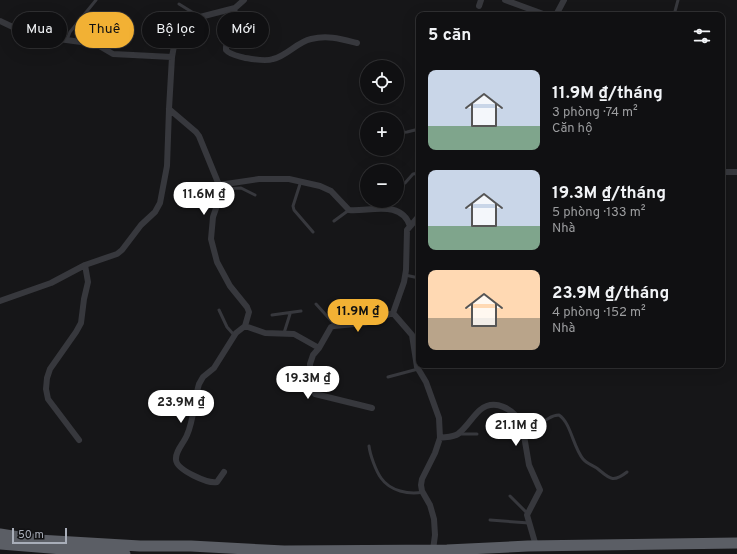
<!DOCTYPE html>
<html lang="vi">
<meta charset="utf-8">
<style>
:root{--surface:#101012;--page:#1e1e20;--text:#f1f3f6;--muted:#9c9d9f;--line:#303032;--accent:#f2b134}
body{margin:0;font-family:Overpass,sans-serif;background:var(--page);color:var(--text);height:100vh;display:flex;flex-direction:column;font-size:15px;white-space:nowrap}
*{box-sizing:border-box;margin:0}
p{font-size:13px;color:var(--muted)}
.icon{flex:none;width:22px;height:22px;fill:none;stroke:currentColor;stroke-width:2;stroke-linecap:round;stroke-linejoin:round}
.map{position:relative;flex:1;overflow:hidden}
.drawer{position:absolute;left:416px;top:12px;width:309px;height:356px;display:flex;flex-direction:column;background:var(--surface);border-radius:8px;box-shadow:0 4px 16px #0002,0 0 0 1px var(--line)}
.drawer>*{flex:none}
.guide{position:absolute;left:12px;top:12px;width:344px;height:36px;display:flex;gap:8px}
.buttons{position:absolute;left:360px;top:60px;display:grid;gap:8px}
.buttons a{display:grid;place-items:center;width:44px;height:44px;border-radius:50%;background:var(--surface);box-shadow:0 4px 16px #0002,0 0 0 1px var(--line);font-size:20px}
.scale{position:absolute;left:12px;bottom:10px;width:55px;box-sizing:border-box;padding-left:4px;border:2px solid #a8adb8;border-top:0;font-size:11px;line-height:14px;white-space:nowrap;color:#a8adb8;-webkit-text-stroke:3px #111113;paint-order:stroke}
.price{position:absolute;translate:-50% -34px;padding:0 9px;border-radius:14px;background:#fff;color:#222;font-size:13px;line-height:26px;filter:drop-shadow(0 1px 2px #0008)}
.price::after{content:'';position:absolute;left:50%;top:24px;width:12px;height:9px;margin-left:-6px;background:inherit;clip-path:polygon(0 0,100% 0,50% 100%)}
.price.active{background:var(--accent);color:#111}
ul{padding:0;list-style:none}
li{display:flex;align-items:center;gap:12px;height:100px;padding:0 12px}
li span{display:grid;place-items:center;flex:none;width:112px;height:80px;border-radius:8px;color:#555}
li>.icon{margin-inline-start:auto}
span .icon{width:48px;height:48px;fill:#fffc;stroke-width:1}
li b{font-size:17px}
h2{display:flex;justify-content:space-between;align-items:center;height:48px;padding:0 12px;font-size:17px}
.chip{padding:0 14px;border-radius:18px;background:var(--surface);box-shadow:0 4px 16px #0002,0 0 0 1px var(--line);font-size:14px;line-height:36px}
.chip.active{background:var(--accent);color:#111}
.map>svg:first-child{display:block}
</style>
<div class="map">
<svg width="737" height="554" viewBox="0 0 737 554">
<rect width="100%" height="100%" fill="#161618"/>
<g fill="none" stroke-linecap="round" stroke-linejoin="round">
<!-- service -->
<path stroke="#37383d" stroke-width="3" d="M179,4L200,17
M674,15L678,0
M67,40L70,32L96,0
M397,133L407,132L419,129
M301,181L293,206L294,210L313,232
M405,183L413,174L419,173
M221,189L241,188L255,195
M334,221L349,210
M405,275L419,278
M316,304L335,325
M219,310L227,327L234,335
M272,315L301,311
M284,333L290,314
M388,377L418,369
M522,424C530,425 537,424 544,421C550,418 552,415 559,415C571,423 573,447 583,459C587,464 593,465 598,469C610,479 613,483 627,472
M458,434H477
M369,446C370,455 376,471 381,478C390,491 409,495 423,492
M510,496L528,514
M490,520L529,523"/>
<!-- minor -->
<path stroke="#37383d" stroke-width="6" d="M505,0L546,15
M479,6L481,0
M235,8L226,47V50C230,55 239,56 245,58C254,59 265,62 273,59C287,56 297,42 311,39C328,35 341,39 357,43
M558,12L566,15
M556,15L564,0
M0,21L17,29L44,37L96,44L113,54L172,57
M169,109L196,132L199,136L219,185L221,194L213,217L211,239L217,262L230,286L247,307L249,312L245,326L236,333L214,368L203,377L199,384C194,401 194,419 187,435C184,443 175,451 176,460C177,470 208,484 217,482L224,472
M722,172H737
M219,185L259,179H289L320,186L331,191L349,210C369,212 401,199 410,226
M419,216L407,230L406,270L404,282L393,313L412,335L417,367L426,382L439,418L440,438L435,453L422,479L421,485L422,491L430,505L434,519L435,535L433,550
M0,301L51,283L85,265L117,254L122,250L141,225L155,212L160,203L167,166L169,109L172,57L174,46L196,20L200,17L235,8L244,0
M245,326L265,333L294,334L319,348
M372,408L315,394L311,387L310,364L313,355L319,348L331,327L334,326L365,323L393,313
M440,438C446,437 454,437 458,434C467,427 472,417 480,410C495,398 513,409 522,424L529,465L540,490L527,515L536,546
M79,440L48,399L46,389L47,378L50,369L76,332L81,323L84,299L88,282L85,265"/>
<!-- trunk -->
<path stroke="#5b5e65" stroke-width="11" d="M0,534L38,540L140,546H191L284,551L447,550L528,546L737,543
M0,544L125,554"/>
</g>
</svg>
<div class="buttons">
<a><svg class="icon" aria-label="locate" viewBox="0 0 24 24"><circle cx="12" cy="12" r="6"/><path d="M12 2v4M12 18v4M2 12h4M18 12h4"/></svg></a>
<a>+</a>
<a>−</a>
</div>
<div class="scale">50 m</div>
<b class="price" style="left:204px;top:216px">11.6M ₫</b>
<b class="price active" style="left:358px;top:333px">11.9M ₫</b>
<b class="price" style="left:308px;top:400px">19.3M ₫</b>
<b class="price" style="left:181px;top:424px">23.9M ₫</b>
<b class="price" style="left:516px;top:447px">21.1M ₫</b>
<div class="guide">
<a class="chip">Mua</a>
<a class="chip active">Thuê</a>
<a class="chip">Bộ lọc</a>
<a class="chip">Mới</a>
</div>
<section class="drawer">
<h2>5 căn<svg class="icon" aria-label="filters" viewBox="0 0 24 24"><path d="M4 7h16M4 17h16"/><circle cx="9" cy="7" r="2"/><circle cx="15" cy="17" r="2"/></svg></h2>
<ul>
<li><span style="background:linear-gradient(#c9d6e8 70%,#7fa58c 0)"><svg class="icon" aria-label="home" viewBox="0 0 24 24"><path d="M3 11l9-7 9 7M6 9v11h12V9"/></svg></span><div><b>11.9M ₫/tháng</b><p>3 phòng · 74 m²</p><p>Căn hộ</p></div></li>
<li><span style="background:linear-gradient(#c9d6e8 70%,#7fa58c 0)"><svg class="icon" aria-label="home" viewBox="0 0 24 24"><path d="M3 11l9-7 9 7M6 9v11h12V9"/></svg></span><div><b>19.3M ₫/tháng</b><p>5 phòng · 133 m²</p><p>Nhà</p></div></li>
<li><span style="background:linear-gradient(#ffd9b3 60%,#b9a48a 0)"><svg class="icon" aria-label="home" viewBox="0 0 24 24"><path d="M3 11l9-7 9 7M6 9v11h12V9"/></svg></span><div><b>23.9M ₫/tháng</b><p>4 phòng · 152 m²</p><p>Nhà</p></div></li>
</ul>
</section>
</div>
